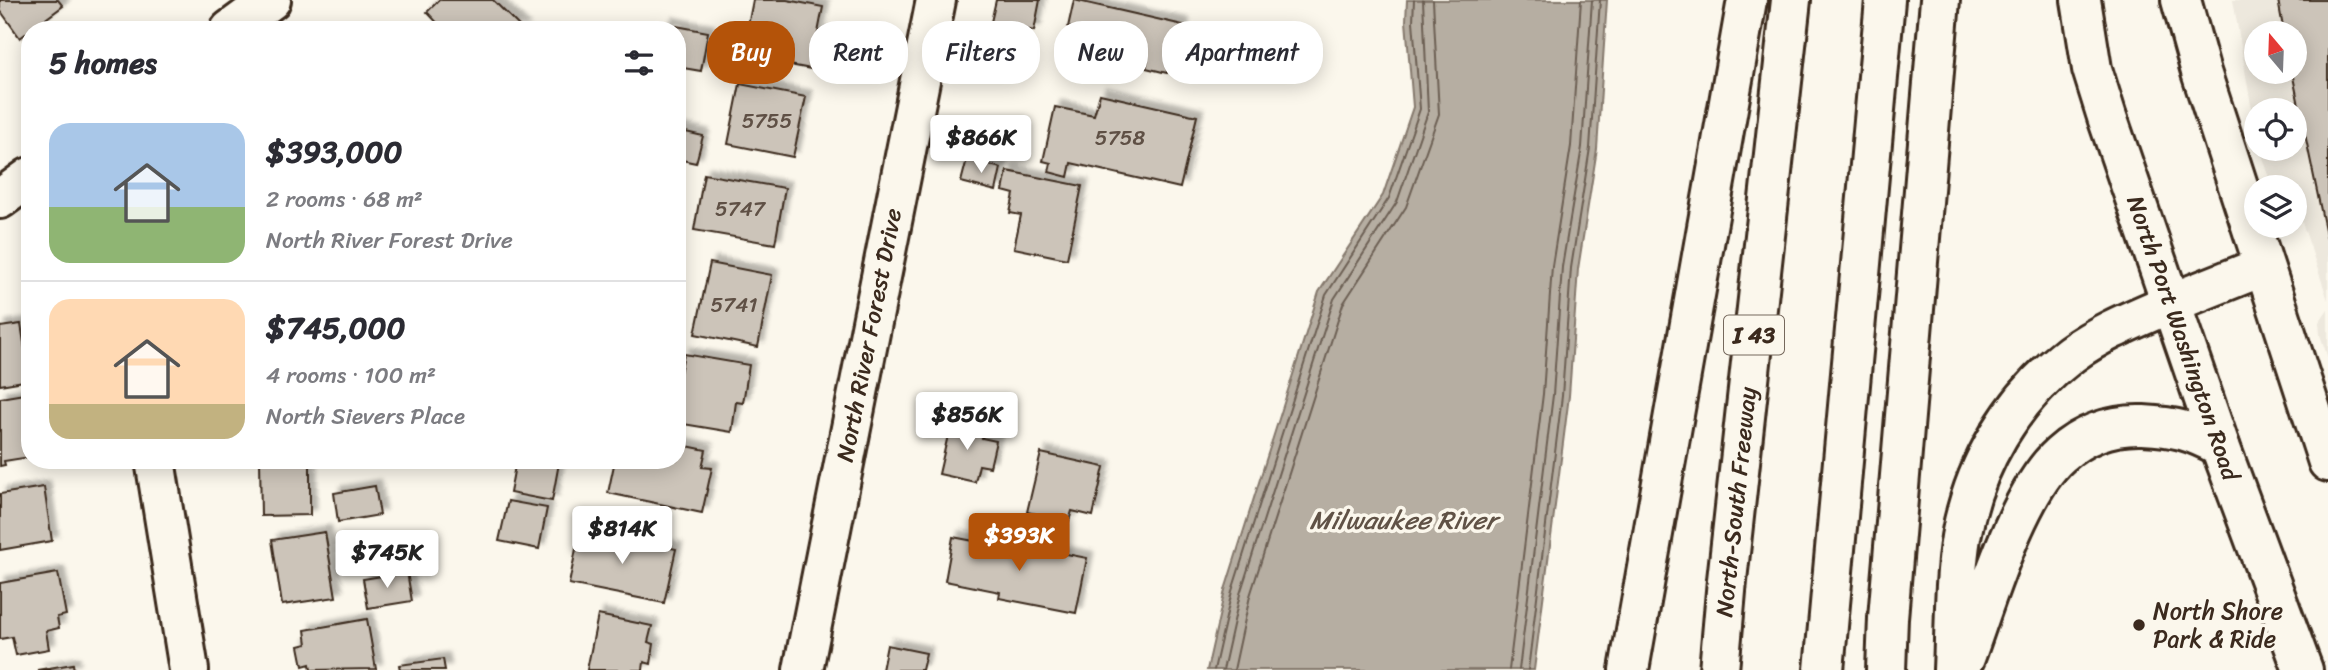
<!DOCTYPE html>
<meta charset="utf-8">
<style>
:root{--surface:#fff;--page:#f2f2f3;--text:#2b2b33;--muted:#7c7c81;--line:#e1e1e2;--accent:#b45309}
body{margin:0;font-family:Sriracha,sans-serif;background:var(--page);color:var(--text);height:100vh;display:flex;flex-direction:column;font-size:26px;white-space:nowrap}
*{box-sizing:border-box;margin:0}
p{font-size:23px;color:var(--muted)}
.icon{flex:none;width:38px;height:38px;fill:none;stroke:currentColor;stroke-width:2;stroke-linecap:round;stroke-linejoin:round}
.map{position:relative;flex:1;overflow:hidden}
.sheet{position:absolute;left:21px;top:21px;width:665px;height:448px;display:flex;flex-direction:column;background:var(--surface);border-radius:28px;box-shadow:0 4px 18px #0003}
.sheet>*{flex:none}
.banner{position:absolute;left:707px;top:21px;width:665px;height:63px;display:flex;gap:14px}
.needle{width:46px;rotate:341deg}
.tools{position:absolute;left:2244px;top:21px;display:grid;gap:14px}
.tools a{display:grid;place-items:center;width:63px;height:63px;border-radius:50%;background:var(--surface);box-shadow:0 4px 18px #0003;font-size:35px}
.price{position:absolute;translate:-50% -60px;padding:0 16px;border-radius:7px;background:#fff;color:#222;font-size:23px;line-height:46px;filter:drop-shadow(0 2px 4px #0008)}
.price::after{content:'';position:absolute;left:50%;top:42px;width:21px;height:16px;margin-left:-10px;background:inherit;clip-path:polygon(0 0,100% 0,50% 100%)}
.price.current{background:var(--accent);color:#fff}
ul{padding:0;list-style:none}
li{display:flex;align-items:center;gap:21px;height:175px;padding:0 28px}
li+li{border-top:2px solid var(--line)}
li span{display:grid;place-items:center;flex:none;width:196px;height:140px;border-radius:21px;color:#555}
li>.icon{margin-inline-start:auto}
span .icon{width:84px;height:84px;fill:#fffc;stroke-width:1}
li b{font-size:30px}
h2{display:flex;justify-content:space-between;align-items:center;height:84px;padding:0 28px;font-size:30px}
.pill{padding:0 24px;border-radius:28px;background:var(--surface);box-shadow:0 4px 18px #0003;font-size:24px;line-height:63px}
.pill.current{background:var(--accent);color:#fff}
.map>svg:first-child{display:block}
</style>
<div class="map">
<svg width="2328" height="670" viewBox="0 0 2328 670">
<defs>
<filter id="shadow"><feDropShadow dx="6" dy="-6" stdDeviation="2" flood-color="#0004"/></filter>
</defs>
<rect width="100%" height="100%" fill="#fbf7ec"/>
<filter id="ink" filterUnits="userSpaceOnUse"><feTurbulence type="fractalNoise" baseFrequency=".0143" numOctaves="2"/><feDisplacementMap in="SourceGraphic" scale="14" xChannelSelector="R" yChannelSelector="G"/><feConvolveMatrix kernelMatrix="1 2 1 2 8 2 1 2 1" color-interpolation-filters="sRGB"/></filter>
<g filter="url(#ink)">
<!-- built -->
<path fill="#ede8dd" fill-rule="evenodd" d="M2233,0H2328V300L2294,198V187H2277L2272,184L2260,149H2294V110H2256V134ZM2256,33H2294V72H2256Z
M2328,309V358L2320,335L2319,322Z"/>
<!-- water -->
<path fill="#b6aea2" stroke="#85796d" stroke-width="2" d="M1407,0H1607L1597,149L1578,269L1569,396L1534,670H1207L1225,590L1319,292L1383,195L1413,107L1406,21Z"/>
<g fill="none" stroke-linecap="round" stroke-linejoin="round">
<!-- shore -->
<path stroke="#6c5f53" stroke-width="2" d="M1214,670L1232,591L1326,295L1389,198L1420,109L1413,21L1414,0
M1223,670L1240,594L1334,299L1397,202L1428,112L1423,0
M1234,670L1250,596L1343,304L1406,207L1439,114L1433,0
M1509,670L1543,394L1552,266L1571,146L1581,0
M1519,670L1553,395L1562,267L1582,147L1592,0
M1528,670L1562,396L1571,268L1590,148L1600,0"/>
</g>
<!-- building -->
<path fill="#ccc4b9" stroke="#3b2a1e" stroke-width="2" filter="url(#shadow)" d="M0,0H58L63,6L20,38L0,10Z
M439,0H493L523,30H444L427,12Z
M753,0H787L823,7L811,69L742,56Z
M996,0H1040L1034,31L991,22Z
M1074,0L1183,25L1174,61H1170L1167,73L1146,68L1148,58L1098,46L1100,35L1068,27Z
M2278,0H2328V244L2292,72H2294V33H2284Z
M666,24L708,32L701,71L677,67V30H665Z
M740,84L806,97L793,157L728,144Z
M1100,94L1197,116L1180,188L1071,163L1068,177L1049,172L1051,163L1043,161L1055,107L1094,115Z
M677,130L703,136L696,163L677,159Z
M967,159L1001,168L996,191L961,182Z
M1007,171L1082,186L1067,259L1014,248L1021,215L1010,213L1014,194L1003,191Z
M704,174L785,188L775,244L694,230Z
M710,263L772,275L758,347L695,334Z
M21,324L30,380L0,385V327Z
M684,354L749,365L743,403L736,402L732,432L677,423V387Z
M30,393V457L4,461L5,465L0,466V398Z
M969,417L986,421L982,438L996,441L990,467L979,465L975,482L939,474L949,431L965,435Z
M677,444L706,450L702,467L712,468L702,513L608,493L615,460H677Z
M1041,453L1104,467L1093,516L1072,511L1069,521L1027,512Z
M260,460H310V515L261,516Z
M516,460L559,463L552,501L510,493Z
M375,486L380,515L338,522L334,493Z
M44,487L52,541L0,550V494Z
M508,501L547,508L539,549L499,541Z
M580,529L676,549L664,603L569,584Z
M325,532L336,597L282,605L272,540Z
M953,537L1000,546L1001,541L1087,558L1076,613L999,598L1000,592L945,581Z
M407,572L412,601L368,608L363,579Z
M58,573L66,615L57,617L59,628L46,631L49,649L16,655L12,637L0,639V583Z
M598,615L652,626L648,642L654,644L651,664L644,662L643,670H587Z
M367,619L376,669L311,670L310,664L303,666L299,646L307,644L305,630Z
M887,645L926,653L922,670H882Z
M443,659L445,670H400L399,665Z
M73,664L74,670H37Z"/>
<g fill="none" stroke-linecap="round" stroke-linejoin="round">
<!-- minor casing -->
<g stroke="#3b2a1e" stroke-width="44">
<path id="minor" d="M230,30L271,0
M0,199L30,177
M155,460L189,670
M803,670L936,0"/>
</g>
<!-- major casing -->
<g stroke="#3b2a1e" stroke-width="44">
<path id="major" d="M2081,0L2092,69L2107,117L2220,446L2303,670
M2181,0L2201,72L2328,462
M2171,303L2264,266"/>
</g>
<!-- highway casing -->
<g stroke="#3b2a1e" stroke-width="44">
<path id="highway" d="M1965,658C1985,604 2017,493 2060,455C2083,434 2112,424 2143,425C2177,427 2189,430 2220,446
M1629,670L1747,0
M1719,670L1727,580L1791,0
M1824,670L1885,0
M1886,670L1888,618L1940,0
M1953,670C1955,626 1954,580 1961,537C1973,466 2013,398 2071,354C2101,332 2137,318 2171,303"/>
</g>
<!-- minor -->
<use href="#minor" stroke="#fbf7ec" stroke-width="38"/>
<!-- major -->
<use href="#major" stroke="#fbf7ec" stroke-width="38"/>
<!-- highway -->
<use href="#highway" stroke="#fbf7ec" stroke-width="38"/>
</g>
</g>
<!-- markers -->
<circle fill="#3b2a1e" stroke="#fbf7ec" stroke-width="2.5" cx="2139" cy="625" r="7"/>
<g text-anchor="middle" stroke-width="7" stroke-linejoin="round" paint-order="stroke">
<!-- number labels -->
<g font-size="21" fill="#5f5045">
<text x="767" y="128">5755</text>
<text x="1120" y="145">5758</text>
<text x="740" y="216">5747</text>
<text x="734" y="312">5741</text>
</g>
<!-- shield labels -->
<rect fill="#fbf7ec" stroke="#75685c" stroke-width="2" x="1724" y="315.5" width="60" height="39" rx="5"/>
<g font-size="23" font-weight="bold" fill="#3b2a1e">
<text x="1754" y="343">I 43</text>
</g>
<!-- street labels -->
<g font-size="24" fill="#3b2a1e" stroke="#fbf7ec">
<text transform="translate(869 335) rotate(-79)" y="8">North River Forest Drive</text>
<text transform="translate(2183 338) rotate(71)" y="8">North Port Washington Road</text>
<text transform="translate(1736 502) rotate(-84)" y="8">North-South Freeway</text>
</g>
<!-- poi labels -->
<g font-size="24" fill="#3b2a1e" stroke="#fbf7ec" text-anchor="start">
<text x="2153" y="619">North Shore<tspan x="2153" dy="28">Park &amp; Ride</tspan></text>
</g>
<!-- water labels -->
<g font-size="26" font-style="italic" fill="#605246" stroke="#fbf7ec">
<text x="1403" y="529">Milwaukee River</text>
</g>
</g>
</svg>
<div class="tools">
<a><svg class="needle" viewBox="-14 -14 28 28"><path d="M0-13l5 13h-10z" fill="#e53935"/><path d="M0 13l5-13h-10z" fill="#7c7c81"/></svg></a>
<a><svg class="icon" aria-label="locate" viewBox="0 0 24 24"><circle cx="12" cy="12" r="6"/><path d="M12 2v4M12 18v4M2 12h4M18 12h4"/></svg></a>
<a><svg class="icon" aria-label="layers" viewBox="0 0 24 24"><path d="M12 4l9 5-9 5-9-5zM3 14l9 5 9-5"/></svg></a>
</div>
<b class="price" style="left:981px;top:175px">$866K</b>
<b class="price" style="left:967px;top:452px">$856K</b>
<b class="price" style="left:622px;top:566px">$814K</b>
<b class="price current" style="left:1019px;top:573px">$393K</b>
<b class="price" style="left:387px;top:590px">$745K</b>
<div class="banner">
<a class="pill current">Buy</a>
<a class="pill">Rent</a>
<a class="pill">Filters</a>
<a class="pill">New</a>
<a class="pill">Apartment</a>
</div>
<section class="sheet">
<h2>5 homes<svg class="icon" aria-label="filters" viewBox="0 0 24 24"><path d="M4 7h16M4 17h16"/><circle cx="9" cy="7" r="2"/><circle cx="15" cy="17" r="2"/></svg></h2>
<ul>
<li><span style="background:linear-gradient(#a9c7e8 60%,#8fb573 0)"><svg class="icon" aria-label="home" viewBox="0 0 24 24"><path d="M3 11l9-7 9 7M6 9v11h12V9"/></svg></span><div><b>$393,000</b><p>2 rooms · 68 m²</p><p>North River Forest Drive</p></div></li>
<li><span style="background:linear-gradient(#ffd9b3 75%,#c2b280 0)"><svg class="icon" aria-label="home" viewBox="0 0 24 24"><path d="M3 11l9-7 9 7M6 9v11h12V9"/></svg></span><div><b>$745,000</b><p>4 rooms · 100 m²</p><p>North Sievers Place</p></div></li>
</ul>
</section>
</div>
